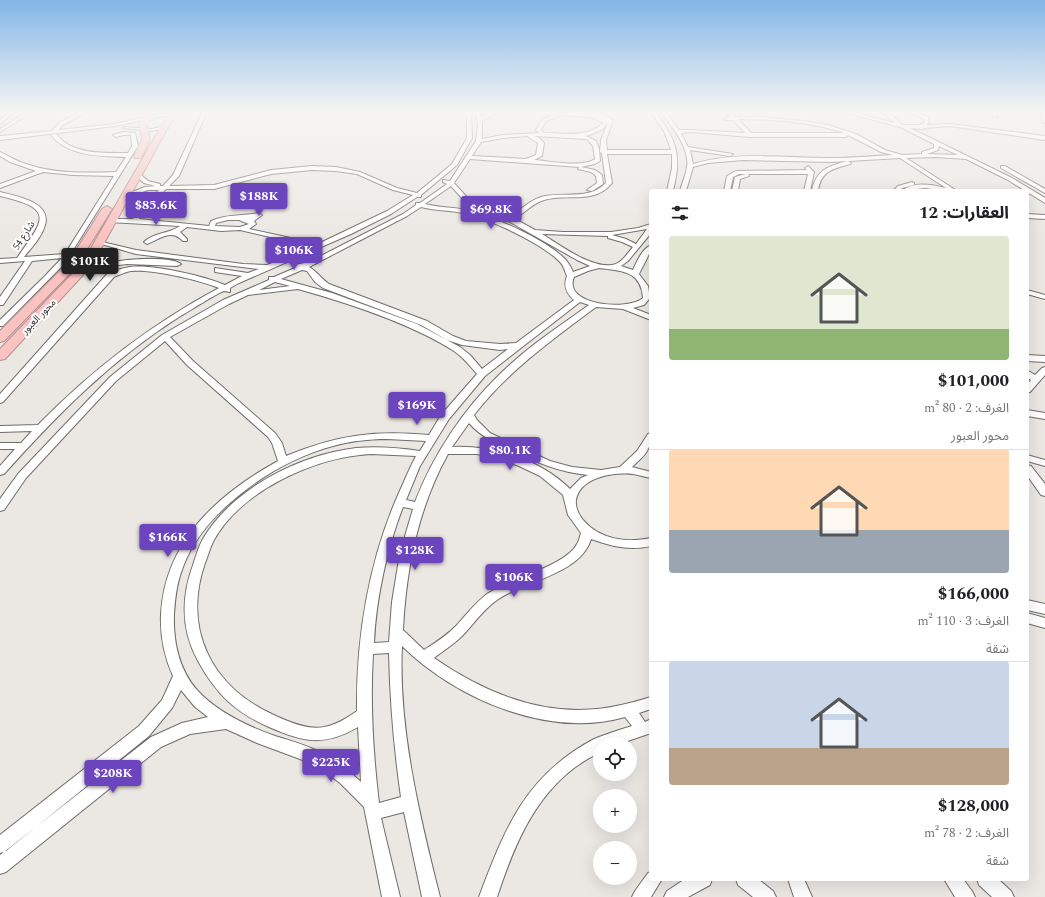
<!DOCTYPE html>
<html lang="ar">
<meta charset="utf-8">
<style>
:root{--surface:#fff;--page:#f6f6f6;--text:#202124;--muted:#757577;--line:#e0e0e0;--accent:#6c45be}
body{margin:0;font-family:Spectral,"Noto Sans Arabic",serif;background:var(--page);color:var(--text);direction:rtl;height:100vh;display:flex;flex-direction:column;font-size:15px;white-space:nowrap}
*{box-sizing:border-box;margin:0}
p{font-size:13px;color:var(--muted)}
.icon{flex:none;width:22px;height:22px;fill:none;stroke:currentColor;stroke-width:2;stroke-linecap:round;stroke-linejoin:round}
.map{position:relative;flex:1;overflow:hidden;direction:ltr}
.sheet{position:absolute;left:649px;top:189px;width:380px;height:692px;display:flex;flex-direction:column;background:var(--surface);border-radius:4px;box-shadow:0 4px 16px #0002;direction:rtl}
.sheet>*{flex:none}
.tools{position:absolute;left:593px;top:737px;display:grid;gap:8px}
.tools a{display:grid;place-items:center;width:44px;height:44px;border-radius:50%;background:var(--surface);box-shadow:0 4px 16px #0002;font-size:20px}
.price{position:absolute;translate:-50% -34px;padding:0 9px;border-radius:4px;background:var(--accent);color:#fff;font-size:13px;line-height:26px;filter:drop-shadow(0 1px 2px #0008)}
.price::after{content:'';position:absolute;left:50%;top:24px;width:12px;height:9px;margin-left:-6px;background:inherit;clip-path:polygon(0 0,100% 0,50% 100%)}
.price.current{background:#222;color:#fff}
ul{padding:0;list-style:none}
li{display:grid;align-content:center;gap:8px;height:212px;padding:0 20px}
li+li{border-top:1px solid var(--line)}
li span{display:grid;place-items:center;height:124px;border-radius:4px;color:#555}
li>.icon{margin-inline-start:auto}
span .icon{width:72px;height:72px;fill:#fffc;stroke-width:1}
li b{font-size:17px}
h2{display:flex;justify-content:space-between;align-items:center;height:48px;padding:0 20px;font-size:17px}
.map>svg:first-child{display:block}
</style>
<div class="map">
<svg width="1045" height="897" viewBox="0 0 1045 897">
<rect width="100%" height="100%" fill="#ebe8e4"/>
<g fill="none" stroke-linecap="round" stroke-linejoin="round">
<!-- minor casing -->
<g stroke="#706d6a" stroke-width="2">
<path id="minor" d="M10,111L14,112L0,124V120Z
M28,111L32,112L0,132V129Z
M83,111H89L64,124L58,130L115,124L153,115L172,113L174,114L115,126L0,140V136L52,131L60,122Z
M203,111H207L179,176L169,186L214,185L271,170L312,166L336,167L360,172L397,188L417,193L452,164L467,138V111H471L472,138L457,165L421,195V197H417L391,214L351,234L239,283L230,288V292C228,292 226,291 224,291C219,292 186,313 179,317C110,361 58,414 4,474L0,475V466L15,449H0V443H21L32,431L0,432V426L38,425C93,369 150,325 219,288C199,280 153,269 131,271C125,272 119,275 114,277L3,402L0,403V394L108,273C115,271 122,268 130,267C152,264 204,276 225,285L242,276L215,272V268L248,273L259,269L136,254L98,243V241L136,250L243,264L267,265L312,247L240,230L221,231L187,227L180,232L187,239V241H183C171,228 160,239 147,244L144,242C154,232 169,234 180,226L109,222V220L111,219H133L141,208L159,190H148L126,198H122V196L145,187L155,186L144,183L136,176V174H140L148,181L160,184V186H163L173,175ZM312,170L336,171L357,174L393,190L413,195L387,211L318,244L249,229L256,224L254,221L262,215L259,213C243,216 226,214 211,221L209,226L139,219L145,210L166,189H214L271,174ZM228,220H239L249,224L240,227L215,226L216,223Z
M475,111H479L481,117L492,111H498L482,121V139L503,135L539,133L536,130L542,119C561,113 595,105 613,120L606,140L607,150H671L664,131L650,111H655C677,141 682,155 673,191H667L672,168V154H607L612,183C594,205 567,193 544,200C533,203 524,213 515,219L535,230L563,232H611L638,228L651,224V233L628,261L621,266L633,270C637,261 642,249 651,245C651,254 643,265 639,274L648,286L650,298L644,305L633,308L651,315V320L623,309L596,307C552,340 508,371 474,415L477,420L490,433L550,461L572,467L601,470L620,467L637,451L648,434L651,433C651,451 644,456 632,467L651,472V478C645,477 639,475 633,474C614,472 580,477 576,500C575,507 579,515 583,520C600,540 627,543 651,538V546C629,551 611,546 591,539C581,574 524,581 497,600C484,609 475,622 465,633C456,643 444,650 434,658C489,696 553,721 621,705C631,703 641,700 651,697V709L639,713L645,722L651,719V733L619,744H600V752C591,757 582,762 574,768C532,800 513,849 497,897H479C505,828 525,776 594,739C606,734 619,730 632,726L625,717C549,739 456,699 402,646C398,728 420,818 440,897H422L404,812L381,818L400,897H382L364,807L340,783L316,765L257,743L226,729L190,734L161,747L6,872L0,874V855L151,737L182,723L208,717L195,707L181,690L172,708L149,736L6,851L0,853V835L139,726L162,700L173,676C164,656 160,636 161,614C165,541 218,494 278,461L272,443L268,437L187,365L165,341L116,381L26,478L4,510L0,511V499L18,474L110,377L162,335L223,300L269,280V277H274L295,268V265L309,262L403,214L416,205V203H420L447,184L443,182V180L450,181L476,141L478,124ZM562,115L590,117L603,123C588,138 565,133 544,133L541,130L546,121ZM608,123L601,140L600,152L602,153L606,183C589,201 562,191 541,197C529,201 520,210 510,217L473,204L454,183L470,159L579,167L578,169L591,172L596,176L597,183L587,190L592,191L603,184L602,175L595,170L581,167L595,164L600,161L599,149L596,141L586,136L602,130ZM527,136L538,143L536,155L526,159L472,156L481,142L503,138ZM534,136L587,139L593,146L595,159C581,168 550,161 534,160L542,156L544,143L539,138ZM451,186L469,206L510,222L577,260L590,266L573,272C571,268 569,263 565,259C546,240 497,218 471,211C456,207 440,208 425,204ZM421,207C436,211 452,210 467,214C492,220 543,244 560,262C564,266 565,272 567,276C563,286 566,293 574,300L516,343L500,344L466,341L453,336L427,321L329,284C323,280 314,269 309,267L407,216ZM647,229L636,244L626,239L612,235ZM542,234L608,236V238L622,242L633,247C627,254 621,264 612,265C590,268 560,245 542,234ZM599,268C621,271 641,270 643,298C629,311 562,306 574,277L588,271ZM302,270L307,271L315,282L323,288L421,325L447,340L462,345L500,350L508,349L482,369L470,355L460,347L417,324L332,293L281,279ZM275,282L290,286L259,290ZM298,289C348,303 410,323 454,351C463,357 470,366 477,374L441,415L429,435C375,430 337,435 286,456L282,443L275,433L193,361L170,337L229,304L248,295ZM580,302L589,305C558,327 526,348 499,375C463,410 433,455 415,502L406,500L420,466L449,419L485,376ZM469,423C480,436 494,442 509,449C536,462 558,472 588,475L581,478L570,489C540,459 493,445 452,447ZM387,439L426,441L420,451C399,448 378,446 356,448C300,455 235,487 204,537C199,545 196,556 193,565C181,598 181,630 198,661C217,695 235,712 269,727C303,742 324,747 358,727L361,782C350,772 339,762 326,755C309,746 292,741 275,736C247,726 217,712 197,690C179,670 173,641 174,614C175,598 177,582 183,567C204,510 276,461 333,446C351,441 369,439 387,439ZM371,454L416,456C409,469 404,482 398,495C369,561 356,637 357,711C326,733 311,732 276,716C212,688 182,630 205,563C208,556 210,547 214,540C242,490 315,457 371,454ZM448,454H476L492,456L519,466L540,476L563,495L568,515L581,533C580,536 579,541 577,544C566,566 509,579 487,594C475,603 466,615 456,626C446,636 435,643 424,650L403,630C406,569 418,508 448,454ZM403,507L413,509L400,553L392,602L389,642L374,643C376,599 387,548 403,507ZM389,653C390,702 394,749 401,797L379,803C373,753 370,704 373,654Z
M660,111H665L679,130H691L745,133L733,120H725V118L730,117L725,111H730L735,117H758L804,121L828,125L856,134L885,150L902,155L922,154V152L934,148V144L900,127L840,111H848L895,123L881,111H886L903,125H920L925,122L924,119L909,111H915L928,117L929,122L926,125L950,124L1045,136V140L950,126L925,128L923,129L910,128L1012,178L1045,198V203L1008,180L966,159L936,157L906,158L957,191L948,190L947,191L925,188L902,191C914,181 932,185 946,188L900,158L832,162L743,160L708,163L693,167L686,191H680C682,183 686,175 687,167C690,147 671,126 660,111ZM738,119C774,119 811,122 845,133H751ZM691,132L750,137H846L848,135L881,152L893,155C872,156 851,158 831,158C785,158 737,151 693,164L690,150L730,156L733,154L688,147L681,133ZM939,146L958,155L927,154L938,150Z
M993,111H997V117L993,116Z
M1041,111H1045V123L1043,122Z
M166,126L168,128L151,131L123,128L125,127L151,129Z
M123,132L135,133L138,146L65,263L3,326H0V320L45,276L62,258L32,261L3,305H0V297L25,261L0,263V259L17,258C43,220 57,209 0,196V192C16,196 52,202 45,225C42,237 32,247 24,257L65,254L114,176L73,175L43,172L0,188V184L36,171L10,162L0,156V152C9,156 16,161 26,164C54,174 87,173 116,172L126,157C101,156 68,157 51,135L56,134C72,155 104,153 128,153L132,146L131,135H123L116,137L113,135Z
M848,161L851,163L850,164C832,169 821,171 818,191H812C816,169 829,166 848,161Z
M808,166L814,172L810,191H804L808,174H748L749,176L740,179L738,191H732L735,177L746,174H739L733,177L730,191H724L727,176L736,171L807,170L805,168Z
M1001,166H1005L1045,189V193L1001,168Z
M912,182L914,183V185L902,188L899,191H893L898,186Z
M1027,214L1045,215V219L1027,218Z
M127,260C139,259 172,257 181,264L177,266L127,264L104,267L79,275L75,273L100,264Z
M1027,290L1045,295V299L1027,294Z
M1027,355L1045,356V362L1027,361Z
M1045,367V375L1030,392L1027,393V385L1031,380L1027,377V370L1035,375L1042,368Z
M1027,410L1045,413V419L1027,416Z
M1027,455L1045,460V466L1027,461Z
M1027,465L1031,466L1045,484V496L1041,495L1027,475Z
M1027,600L1045,604V614L1027,610Z
M1027,613L1045,618V628L1027,623Z
M651,872V879H662L651,897H632L635,891L648,873Z
M685,879H712L710,885L688,897H664L667,891Z
M736,879H758L773,891L776,897H753L738,885Z
M788,879H804L812,897H794Z
M944,879H963L972,891L975,897H955Z
M977,879H998L1011,891L1014,897H992L979,885Z"/>
</g>
<!-- highway casing -->
<g stroke="#b4908f" stroke-width="2">
<path id="highway" d="M153,111H162L147,123V129L150,139L141,158H135L134,156L142,139C140,122 135,121 153,111Z
M170,111H177L97,256L83,275L5,359L0,360V349L75,271L87,255Z
M107,206L112,209L76,267L4,341L0,342V331L68,263L102,209Z"/>
</g>
<!-- minor -->
<use href="#minor" fill="#fff" fill-rule="evenodd"/>
<!-- highway -->
<use href="#highway" fill="#fac3c2" fill-rule="evenodd"/>
</g>
<!-- sky -->
<linearGradient id="sky" x2="0" y2="1"><stop stop-color="#81b6e7"/><stop offset="0.47" stop-color="#f6f5f3"/><stop offset="1" stop-color="#f6f5f3" stop-opacity="0"/></linearGradient>
<rect width="1045" height="237" fill="url(#sky)"/>
<g text-anchor="middle" stroke-width="4" stroke-linejoin="round" paint-order="stroke">
<!-- far-street labels -->
<g font-size="10" fill="#32302f" stroke="#fff">
<text transform="translate(23 235) rotate(-57)" y="4">شارع 54</text>
<text transform="translate(38 316) rotate(-46)" y="4">محور العبور</text>
</g>
</g>
</svg>
<div class="tools">
<a><svg class="icon" aria-label="locate" viewBox="0 0 24 24"><circle cx="12" cy="12" r="6"/><path d="M12 2v4M12 18v4M2 12h4M18 12h4"/></svg></a>
<a>+</a>
<a>−</a>
</div>
<b class="price" style="left:259px;top:217px">$188K</b>
<b class="price" style="left:156px;top:226px">$85.6K</b>
<b class="price" style="left:491px;top:230px">$69.8K</b>
<b class="price" style="left:294px;top:271px">$106K</b>
<b class="price current" style="left:90px;top:282px">$101K</b>
<b class="price" style="left:417px;top:426px">$169K</b>
<b class="price" style="left:510px;top:471px">$80.1K</b>
<b class="price" style="left:168px;top:558px">$166K</b>
<b class="price" style="left:415px;top:571px">$128K</b>
<b class="price" style="left:514px;top:598px">$106K</b>
<b class="price" style="left:331px;top:783px">$225K</b>
<b class="price" style="left:113px;top:794px">$208K</b>
<section class="sheet">
<h2>العقارات: 12<svg class="icon" aria-label="filters" viewBox="0 0 24 24"><path d="M4 7h16M4 17h16"/><circle cx="9" cy="7" r="2"/><circle cx="15" cy="17" r="2"/></svg></h2>
<ul>
<li><span style="background:linear-gradient(#dfe7d0 75%,#8fb573 0)"><svg class="icon" aria-label="home" viewBox="0 0 24 24"><path d="M3 11l9-7 9 7M6 9v11h12V9"/></svg></span><div><b>$101,000</b><p>الغرف: 2 · 80 m²</p><p>محور العبور</p></div></li>
<li><span style="background:linear-gradient(#ffd9b3 65%,#9aa5b1 0)"><svg class="icon" aria-label="home" viewBox="0 0 24 24"><path d="M3 11l9-7 9 7M6 9v11h12V9"/></svg></span><div><b>$166,000</b><p>الغرف: 3 · 110 m²</p><p>شقة</p></div></li>
<li><span style="background:linear-gradient(#c9d6e8 70%,#b9a48a 0)"><svg class="icon" aria-label="home" viewBox="0 0 24 24"><path d="M3 11l9-7 9 7M6 9v11h12V9"/></svg></span><div><b>$128,000</b><p>الغرف: 2 · 78 m²</p><p>شقة</p></div></li>
</ul>
</section>
</div>
